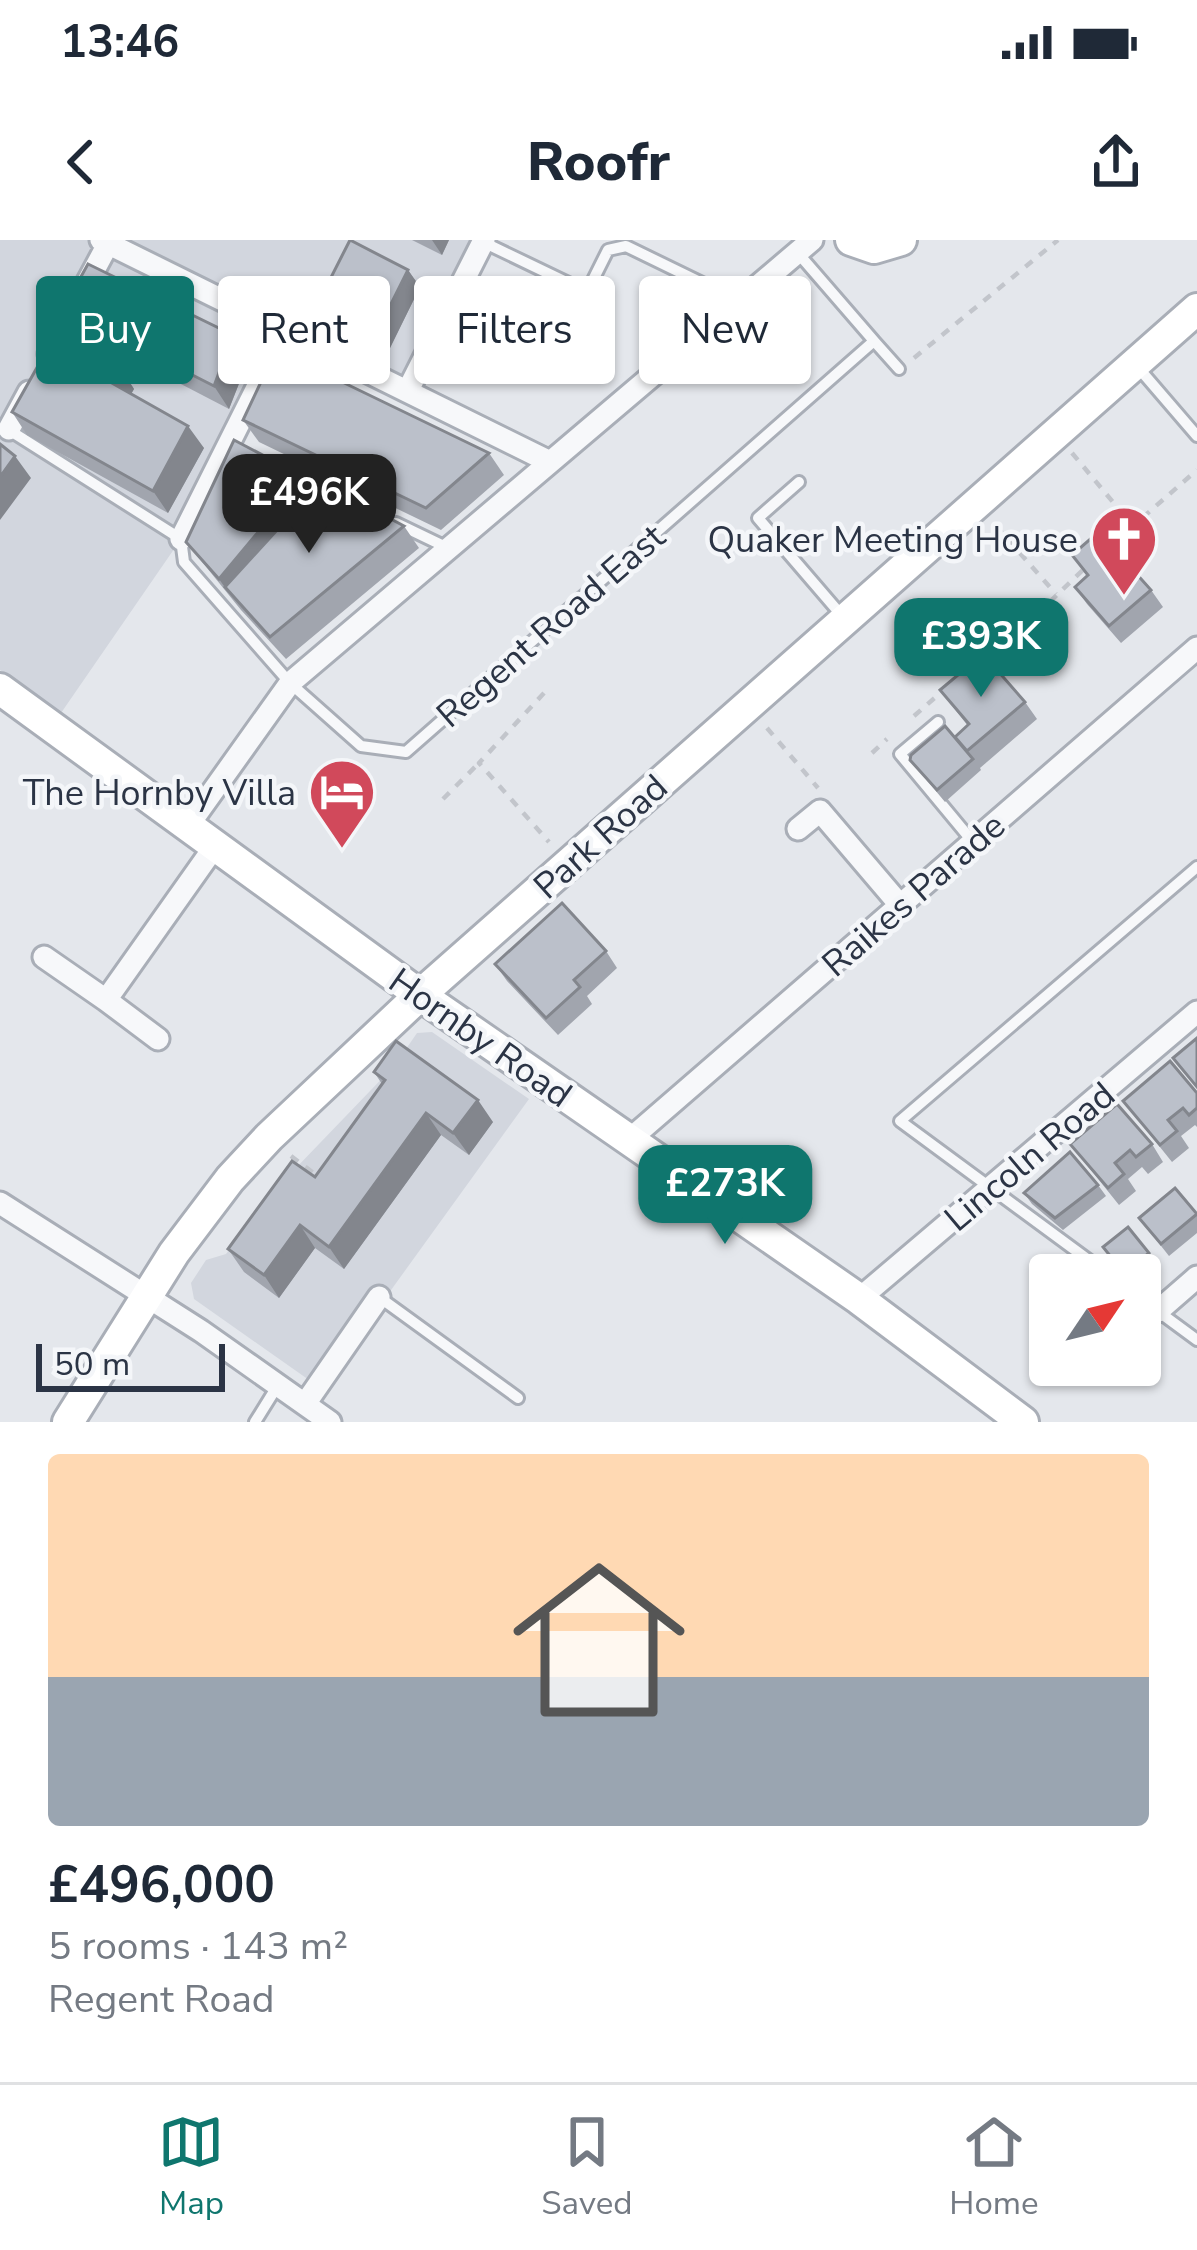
<!DOCTYPE html>
<meta charset="utf-8">
<style>
:root{--surface:#fff;--page:#f6f6f7;--text:#1f2937;--muted:#747a83;--line:#e0e1e3;--accent:#0f766e}
body{margin:0;font-family:"Nunito Sans",sans-serif;background:var(--page);color:var(--text);height:100vh;display:flex;flex-direction:column;font-size:45px;white-space:nowrap}
*{box-sizing:border-box;margin:0}
p{font-size:39px;color:var(--muted)}
.icon{flex:none;width:66px;height:66px;fill:none;stroke:currentColor;stroke-width:2;stroke-linecap:round;stroke-linejoin:round}
.map{position:relative;height:1182px;overflow:hidden}
.sheet{display:flex;flex-direction:column;background:var(--surface);flex:1}
.sheet>*{flex:none}
.top-card{position:absolute;left:36px;top:36px;width:1125px;height:108px;display:flex;gap:24px}
.needle{width:78px;rotate:55deg}
.tools{position:absolute;left:1029px;top:1014px;display:grid;gap:24px}
.tools a{display:grid;place-items:center;width:132px;height:132px;border-radius:12px;background:var(--surface);box-shadow:0 3px 9px #0004;font-size:60px}
.scale{position:absolute;left:36px;bottom:30px;width:189px;box-sizing:border-box;padding-left:12px;border:6px solid #2b3445;border-top:0;font-size:33px;line-height:42px;white-space:nowrap;color:#2b3445;-webkit-text-stroke:9px #f4f6f9;paint-order:stroke}
.price{position:absolute;translate:-50% -102px;padding:0 27px;border-radius:24px;background:var(--accent);color:#fff;font-size:39px;line-height:78px;filter:drop-shadow(0 3px 6px #0008)}
.price::after{content:'';position:absolute;left:50%;top:72px;width:36px;height:27px;margin-left:-18px;background:inherit;clip-path:polygon(0 0,100% 0,50% 100%)}
.price.active{background:#222;color:#fff}
ul{padding:0;list-style:none}
li{display:grid;align-content:center;gap:24px;height:636px;padding:0 48px}
li+li{border-top:3px solid var(--line)}
li span{display:grid;place-items:center;height:372px;border-radius:12px;color:#555}
li>.icon{margin-inline-start:auto}
span .icon{width:216px;height:216px;fill:#fffc;stroke-width:1}
li b{font-size:51px}
.chip{padding:0 42px;border-radius:12px;background:var(--surface);box-shadow:0 3px 9px #0004;font-size:42px;line-height:108px}
.chip.active{background:var(--accent);color:#fff}
.status{display:flex;justify-content:space-between;align-items:center;height:84px;padding:0 60px;background:var(--surface);direction:ltr}
.status svg{height:33px;fill:currentColor}
header{display:flex;justify-content:space-between;align-items:center;height:156px;padding:0 48px;background:var(--surface);font-size:54px;font-weight:800}
.tab-bar{display:flex;justify-content:space-around;align-items:center;height:168px;border-top:3px solid var(--line);background:var(--surface);font-size:33px;color:var(--muted)}
.tab-bar a{display:grid;justify-items:center;gap:6px}
.tab-bar .active{color:var(--accent)}
.map>svg:first-child{display:block}
</style>
<div class="status"><b>13:46</b><svg viewBox="0 0 49 12"><path d="M0 12V9h3v3zM5 12V6h3v6zM10 12V3h3v9zM15 12V0h3v12zM26 1h20v11H26zM47 4h2v5h-2z"/></svg></div>
<header><svg class="icon" aria-label="back" viewBox="0 0 24 24"><path d="M15 5l-7 7 7 7"/></svg>Roofr<svg class="icon" aria-label="share" viewBox="0 0 24 24"><path d="M12 15V3M7 8l5-5 5 5M5 13v7h14v-7"/></svg></header>
<div class="map">
<svg width="1197" height="1182" viewBox="0 0 1197 1182">
<rect width="100%" height="100%" fill="#e4e7ec"/>
<!-- built -->
<path fill="#d2d6de" d="M0,0H484L408,150L287,90L181,299L61,473L0,430Z
M432,792L529,859L386,1057L372,1048L309,1140L194,1059L191,1043L206,1020L226,1014L269,956L395,825L417,793Z"/>
<g fill="none" stroke-linecap="round" stroke-linejoin="round">
<!-- lane casing -->
<g stroke="#a9aeb7" stroke-width="16">
<path id="lane" d="M483,2L587,52L608,10L626,6L739,61
M874,101L899,129
M1136,125L1197,196
M525,129L587,52
M9,190L181,299L184,322L290,443L361,506L406,512L874,101L797,12
M283,226L331,250
M799,242L758,278L843,377
M396,283L448,308
M938,482L900,514L973,602
M1109,1035L900,881L1197,627
M379,1057L518,1158
M1140,1058L1197,1100
M255,1182L278,1145"/>
</g>
<!-- street casing -->
<g stroke="#a9aeb7" stroke-width="27">
<path id="street" d="M101,0L550,222
M49,114L108,4
M408,150L484,0
M9,189L29,152
M181,299L286,90
M188,586L290,443L812,0
M798,589L820,571L900,665
M44,717L106,760
M158,799L106,760L215,606
M629,900L1197,408
M0,963L201,1091L330,1182
M859,1059L1197,772
M1158,1071L1197,1037
M305,1164L379,1057"/>
</g>
<!-- secondary casing -->
<g stroke="#a9aeb7" stroke-width="36">
<path id="secondary" d="M851,0L874,8L901,0
M0,449L420,755L859,1059L1023,1182
M68,1182L174,1013L230,939L269,897L420,755L1197,69"/>
</g>
<!-- path -->
<path stroke="#c2c5cb" stroke-width="4.5" stroke-dasharray="9 9" stroke-linecap="butt" d="M914,118L1058,0
M1072,213L1133,286L1197,230
M996,286L1056,354
M1106,310L1133,286
M900,371L954,440
M1011,399L1084,329
M544,453L479,523L549,602
M914,476L946,448
M767,488L818,548
M872,513L887,499
M443,559L479,523
M291,916L320,938"/>
<!-- lane -->
<use href="#lane" stroke="#f7f8fa" stroke-width="10"/>
<!-- street -->
<use href="#street" stroke="#f7f8fa" stroke-width="21"/>
<!-- secondary -->
<use href="#secondary" stroke="#fff" stroke-width="30"/>
</g>
<!-- wall -->
<path fill="#a1a5ae" d="M412,0H449L442,15Z
M408,30L420,47L390,108L331,78L319,61Z
M63,69L233,95L249,118L229,169L79,91Z
M119,126L134,149L131,154L204,208L168,273L27,195L12,172Z
M243,180L489,213L504,235L441,290L259,202Z
M313,250L404,286L419,308L286,419L241,370L186,302Z
M1072,315L1130,333L1151,350L1163,367L1121,403L1087,364L1075,347L1087,336Z
M940,450L1025,462L1037,479L980,528L981,530L945,562L910,520L958,501L968,486Z
M606,711L617,728L587,756L592,764L558,795L507,741L495,724Z
M374,832L493,882L469,915L441,895L344,1029L315,1008L279,1058L244,1032L228,1009L315,937L382,844Z
M1197,853V887L1195,885L1181,896L1189,908L1172,922L1123,861Z
M1070,904H1152L1163,922L1148,934L1142,927L1128,939L1136,951L1119,965Z
M1098,945L1106,956L1063,990L1032,964L1024,953Z
M1197,974V993L1169,1016L1139,978Z
M1103,1007L1149,1013L1157,1024L1140,1038V1035H1125Z"/>
<!-- shaded-wall -->
<path fill="#83868d" d="M432,0H449L442,15Z
M408,30L420,47L390,108L378,90Z
M233,95L249,118L229,169L214,146Z
M119,126L134,149L125,165L110,142Z
M188,186L204,208L168,273L153,251Z
M15,216L31,238L0,280V237Z
M304,237L316,254L225,347L231,356L219,339Z
M478,860L493,882L469,915L453,893Z
M426,873L441,895L344,1029L329,1007Z
M300,985L315,1008L279,1058L264,1035Z"/>
<!-- building -->
<path fill="#bbc0ca" stroke="#83868d" stroke-width="3" d="M350,0L408,30L378,90L319,61Z
M88,24L233,95L214,146L63,69Z
M57,92L119,126L110,142L188,186L153,251L12,172Z
M276,110L489,213L426,268L243,180Z
M234,200L304,237L219,339L186,302Z
M0,204L15,216L0,237Z
M321,242L404,286L270,397L225,347Z
M1096,294L1130,333L1133,330L1151,350L1109,386L1075,347L1088,335L1072,315Z
M983,414L1025,462L967,511L955,497L969,484L940,450Z
M945,486L973,519L937,550L910,520L911,515Z
M562,663L606,711L574,740L580,747L546,778L495,724Z
M1197,798V847L1173,818Z
M396,801L478,860L453,893L426,873L329,1007L300,985L264,1035L228,1009L292,921L315,937L385,840L374,832Z
M1170,821L1197,853V868L1189,875L1183,868L1168,880L1177,891L1160,905L1123,861Z
M1117,864L1152,904L1136,917L1130,910L1115,923L1124,934L1108,948L1070,904Z
M1070,912L1098,945L1055,978L1024,953Z
M1175,948L1197,974L1161,1004L1139,978Z
M1128,987L1149,1013L1124,1033L1103,1007Z"/>
<!-- icons -->
<defs>
<g id="church-pin" transform="scale(3.45)"><path d="M0 17L-7.5 6A9.5 9.5 0 1 1 7.5 6Z" fill="#d1495b" stroke="#f4f6f9"/><path d="M-1.2-6h2.4v3.5h3.3v2.4h-3.3V6h-2.4V-.1h-3.3v-2.4h3.3Z" fill="#fff"/></g>
<g id="hotel-pin" transform="scale(3.45)"><path d="M0 17L-7.5 6A9.5 9.5 0 1 1 7.5 6Z" fill="#d1495b" stroke="#f4f6f9"/><path d="M-6-4.5h1.5V1H6V5H4.5V3h-9V5H-6ZM-4 0a1.8 1.8 0 1 1 3.6 0ZM.5 0V-2.5h3Q6-2.5 6 0Z" fill="#fff"/></g>
</defs>
<g fill-rule="evenodd">
<use href="#church-pin" x="1124" y="299"/>
<use href="#hotel-pin" x="342" y="552"/>
</g>
<g text-anchor="middle" stroke-width="9" stroke-linejoin="round" paint-order="stroke">
<!-- poi labels -->
<g font-size="36" fill="#2b3445" stroke="#f4f6f9" text-anchor="end">
<text x="1078" y="312">Quaker Meeting House</text>
<text x="296" y="565">The Hornby Villa</text>
</g>
<!-- street labels -->
<g font-size="36" fill="#2b3445" stroke="#f4f6f9">
<text transform="translate(550 385) rotate(-41)" y="13">Regent Road East</text>
<text transform="translate(600 596) rotate(-42)" y="13">Park Road</text>
<text transform="translate(913 654) rotate(-41)" y="13">Raikes Parade</text>
<text transform="translate(481 797) rotate(35)" y="13">Hornby Road</text>
<text transform="translate(1029 916) rotate(-40)" y="13">Lincoln Road</text>
</g>
</g>
</svg>
<div class="tools">
<a><svg class="needle" viewBox="-14 -14 28 28"><path d="M0-13l5 13h-10z" fill="#e53935"/><path d="M0 13l5-13h-10z" fill="#747a83"/></svg></a>
</div>
<div class="scale">50 m</div>
<b class="price active" style="left:309px;top:316px">£496K</b>
<b class="price" style="left:981px;top:460px">£393K</b>
<b class="price" style="left:725px;top:1007px">£273K</b>
<div class="top-card">
<a class="chip active">Buy</a>
<a class="chip">Rent</a>
<a class="chip">Filters</a>
<a class="chip">New</a>
</div>
</div>
<section class="sheet">
<ul>
<li><span style="background:linear-gradient(#ffd9b3 60%,#9aa5b1 0)"><svg class="icon" aria-label="home" viewBox="0 0 24 24"><path d="M3 11l9-7 9 7M6 9v11h12V9"/></svg></span><div><b>£496,000</b><p>5 rooms · 143 m²</p><p>Regent Road</p></div></li>
</ul>
</section>
<nav class="tab-bar">
<a class="active"><svg class="icon" aria-label="map" viewBox="0 0 24 24"><path d="M3 6l6-2 6 2 6-2v14l-6 2-6-2-6 2zM9 4v14M15 6v14"/></svg>Map</a>
<a><svg class="icon" aria-label="saved" viewBox="0 0 24 24"><path d="M7 4h10v16l-5-4-5 4z"/></svg>Saved</a>
<a><svg class="icon" aria-label="home" viewBox="0 0 24 24"><path d="M3 11l9-7 9 7M6 9v11h12V9"/></svg>Home</a>
</nav>
